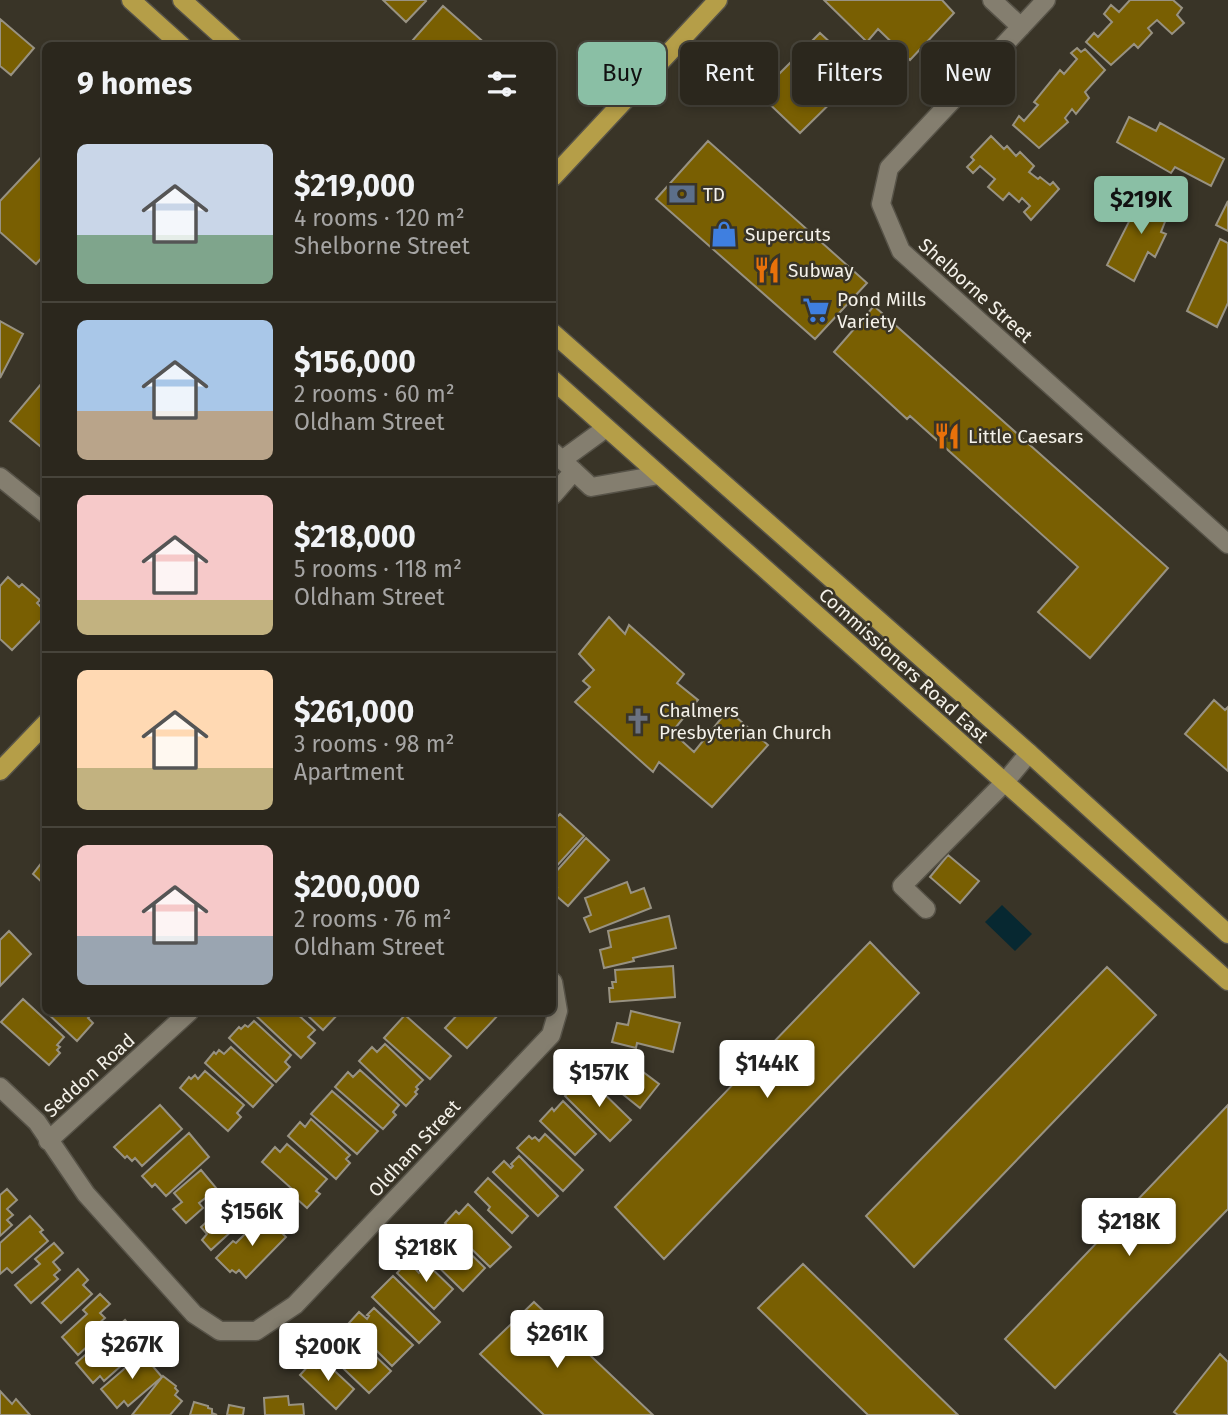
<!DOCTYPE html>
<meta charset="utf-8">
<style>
:root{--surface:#2b271d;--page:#332f26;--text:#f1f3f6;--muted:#a6a5a4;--line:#47443b;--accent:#8abfa5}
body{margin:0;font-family:"Fira Sans",sans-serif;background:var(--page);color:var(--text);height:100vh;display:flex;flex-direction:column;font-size:26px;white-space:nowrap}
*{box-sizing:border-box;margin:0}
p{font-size:23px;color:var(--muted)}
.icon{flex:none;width:38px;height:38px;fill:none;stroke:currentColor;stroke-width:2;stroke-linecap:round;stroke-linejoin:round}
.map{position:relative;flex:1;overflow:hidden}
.sheet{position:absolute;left:42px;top:42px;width:514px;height:973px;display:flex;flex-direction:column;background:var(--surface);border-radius:10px;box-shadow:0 4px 10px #0003,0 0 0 2px var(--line)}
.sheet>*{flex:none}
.banner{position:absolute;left:578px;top:42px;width:544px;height:63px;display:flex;gap:14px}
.price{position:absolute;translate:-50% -60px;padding:0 16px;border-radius:7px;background:#fff;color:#222;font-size:23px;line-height:46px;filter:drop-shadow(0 2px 4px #0008)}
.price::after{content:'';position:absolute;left:50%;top:42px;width:21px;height:16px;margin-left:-10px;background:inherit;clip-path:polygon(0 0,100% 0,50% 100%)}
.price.selected{background:var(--accent);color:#111}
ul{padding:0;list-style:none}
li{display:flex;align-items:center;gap:21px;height:175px;padding:0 35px}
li+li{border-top:2px solid var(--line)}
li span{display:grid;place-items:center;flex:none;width:196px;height:140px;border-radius:10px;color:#555}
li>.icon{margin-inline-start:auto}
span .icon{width:84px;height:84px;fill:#fffc;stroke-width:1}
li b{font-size:30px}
h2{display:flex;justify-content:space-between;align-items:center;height:84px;padding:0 35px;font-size:30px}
.chip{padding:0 24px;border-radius:10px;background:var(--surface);box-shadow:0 4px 10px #0003,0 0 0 2px var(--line);font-size:24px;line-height:63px}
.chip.selected{background:var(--accent);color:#111}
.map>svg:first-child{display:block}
</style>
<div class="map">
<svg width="1228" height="1415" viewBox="0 0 1228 1415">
<rect width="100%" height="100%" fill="#393427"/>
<!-- water -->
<path fill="#072831" d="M1002,905L1032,934L1015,951L985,922Z"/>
<!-- building -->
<path fill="#795f02" stroke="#989282" stroke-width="2" d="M383,0H425L426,1L406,22Z
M824,0H942L954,13L910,60L878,29L867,42Z
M1130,0H1173L1182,8L1177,15L1184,23L1172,34L1157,20L1148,28L1152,33L1138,48L1134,44L1111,65L1086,42L1094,33L1098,37L1112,22L1104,14L1111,5L1119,12Z
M443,6L488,46H416L412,41Z
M0,19L34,48L11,75L0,66Z
M820,33L862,72L800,133L759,94Z
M1077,48L1081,52L1085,49L1105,70L1085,92L1089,98L1076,114L1072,109L1065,118L1068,122L1039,148L1013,125L1019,116L1024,121L1038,105L1034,102L1060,70L1064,74L1077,59L1071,53Z
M1129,117L1156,131L1160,123L1224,159L1211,186L1175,167L1171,173L1117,142Z
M991,136L1004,149L1007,146L1016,156L1020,152L1034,166L1029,172L1038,179L1040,177L1050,185L1053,182L1059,189L1031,220L1024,212L1030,206L1022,198L1019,202L1009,193L1003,200L988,187L995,179L980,166L973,173L967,167L974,160L971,157Z
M708,141L867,283L815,339L656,199Z
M46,152V253L36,264L0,232V201Z
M1145,190L1172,204L1161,232L1166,234L1155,257L1148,252L1134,281L1107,265Z
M1228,201V231L1216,225Z
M1220,239L1228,243V303L1217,327L1187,311Z
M874,306L1168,568L1090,658L1038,612L1078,567L910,416L907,419L834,352Z
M0,321L23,334L0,378Z
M41,384L46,387V451L10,421Z
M8,577L19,587L22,584L40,600L37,603L46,612V615L12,650L0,639V586Z
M609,617L625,634L629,625L684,674L677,683L698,700L672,732L694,752L728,710L768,745L712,807L659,762L653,772L575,702L590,687L583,681L594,670L579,654Z
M1214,700L1225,710L1228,707V771L1185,734Z
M560,814L584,836L553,870V821Z
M586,838L609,860L568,906L553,893L557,888L553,885V875Z
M948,855L979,881L960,903L930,877Z
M46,857V886L33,874Z
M627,882L631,893L644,888L651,908L590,932L584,918L591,915L585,898Z
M669,916L676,948L633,958L634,961L604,968L600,950L611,947L608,931Z
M9,931L31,954L0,986V940Z
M870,942L919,993L664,1259L615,1207Z
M673,966L675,997L610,1002L609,988H613L612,982H616L615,970Z
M1107,967L1156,1015L914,1267L866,1216Z
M23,999L64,1037L57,1045L60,1047L57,1050L60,1053L49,1065L1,1022Z
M45,1011L87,1012L91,1015L88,1018L93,1023L77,1041Z
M631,1011L680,1023L673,1052L637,1043L636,1048L612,1042L617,1023L628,1025Z
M252,1012H295L315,1030L308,1037L315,1043L301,1058Z
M304,1012H340L323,1030Z
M460,1012H501L467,1048L445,1028Z
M405,1015L451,1056L430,1079L384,1038Z
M254,1021L291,1055L285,1062L290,1067L276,1082L229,1038L239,1027L241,1029L245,1025L248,1027Z
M385,1044L423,1080L416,1087L418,1089L415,1092L417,1094L406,1106L359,1061L372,1047L377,1052Z
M231,1047L273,1085L253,1107L205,1063L214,1052L216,1054L219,1050L224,1054Z
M618,1053L659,1084L640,1108L610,1084L607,1088L585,1072L597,1057L610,1067L612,1064L610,1063Z
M360,1070L399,1105L393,1112L396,1115L383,1129L335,1087L348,1072L353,1077Z
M205,1071L244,1105L237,1113L241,1117L228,1131L180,1088L189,1077L191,1079L195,1075L198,1079Z
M590,1080L631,1120L610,1141L565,1096L576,1084L581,1089Z
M332,1091L378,1131L357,1154L311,1114Z
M563,1101L596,1134L575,1155L540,1121L552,1108L554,1111Z
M160,1105L182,1129L142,1166L135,1158L132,1161L127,1156L125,1158L114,1147Z
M1228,1105V1209L1055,1388L1005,1339Z
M311,1119L350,1155L346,1159L350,1163L336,1179L288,1136L300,1122L305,1127Z
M189,1133L209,1157L166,1196L155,1184L152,1187L142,1176Z
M545,1134L583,1170L563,1191L517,1148L529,1136L532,1139L535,1137L539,1141Z
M287,1144L327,1179L316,1191L320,1194L307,1208L288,1191L291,1188L262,1162L275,1147L280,1152Z
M519,1156L558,1196L538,1216L493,1172L504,1161L511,1168L513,1166L511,1164Z
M201,1170L217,1189L199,1203L203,1208L186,1223L173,1209L182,1202L174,1193Z
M488,1178L528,1216L512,1233L488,1210L490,1207L475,1192Z
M7,1189L17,1200L7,1209L13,1215L7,1220L12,1225L0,1236V1195Z
M231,1199L247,1217L211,1250L202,1240L207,1234L201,1227Z
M468,1204L511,1247L490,1267L445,1223L456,1211L459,1214Z
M264,1215L286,1237L246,1278L239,1270L236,1273L232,1270L230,1272L216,1258L233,1241L236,1243Z
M30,1216L43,1230L40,1232L48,1241L12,1273L7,1268L0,1274V1243Z
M442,1226L485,1268L463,1291L420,1249Z
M54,1243L63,1253L53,1262L60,1270L54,1275L58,1279L31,1303L15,1285L40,1264L35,1259Z
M408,1261L419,1273L427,1264L453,1289L434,1309L397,1273Z
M803,1264L958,1415H868L758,1308Z
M78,1269L88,1280L83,1285L92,1294L61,1323L42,1303Z
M393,1276L440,1322L419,1343L372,1297Z
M100,1294L110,1304L100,1313L105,1318L99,1323L105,1330L78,1355L62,1337L87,1314L83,1310Z
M534,1302L653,1415H544L480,1354Z
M374,1308L413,1345L392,1366L349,1323L359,1312L367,1319L369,1316L367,1315Z
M125,1320L134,1331L131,1333L135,1337L132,1340L140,1349L104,1381L100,1376L93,1383L76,1363Z
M351,1333L391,1371L369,1393L323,1349L335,1336L339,1339L343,1334L347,1338Z
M146,1350L154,1360L150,1363L162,1377L128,1406L124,1401L117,1408L101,1389Z
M1220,1354L1228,1362V1415H1178L1174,1412Z
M323,1360L354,1389L336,1409L300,1375L311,1363L316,1368Z
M163,1376L176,1386L175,1388L178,1391L175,1395L182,1401L170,1415H132Z
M0,1391L12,1404L16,1399L30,1415H0Z
M288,1396L289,1405L303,1404L304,1415H265L264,1398Z
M194,1402L208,1406V1408L212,1409V1413L217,1415H190Z
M229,1405L244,1408L243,1415H227Z"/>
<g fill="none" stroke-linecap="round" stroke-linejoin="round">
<!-- minor casing -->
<g stroke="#575348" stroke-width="21">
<path id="minor" d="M992,0L1021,27
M1046,0L889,168L881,204L901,251L1228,544
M553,452L562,460L606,428
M562,460L591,487L659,475
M0,477L46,514
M553,495L574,471
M926,909L902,886L1005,782L1029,753
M0,1087L37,1122L86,1194L194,1314L220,1331H256L295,1305L551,1035L558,1011L553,982
M48,1141L189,1012"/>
</g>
<!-- major casing -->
<g stroke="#575348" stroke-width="21">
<path id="major" d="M131,0L182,46
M182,0L233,46
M553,177L718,0
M553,333L1029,753L1228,934
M553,380L1228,981
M0,771L46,723"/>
</g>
<!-- minor -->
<use href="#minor" stroke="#847e6f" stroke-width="18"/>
<!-- major -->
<use href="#major" stroke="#b59e48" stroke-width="18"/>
</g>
<!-- icons -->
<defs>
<g id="bank-bare" transform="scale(2.1)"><path d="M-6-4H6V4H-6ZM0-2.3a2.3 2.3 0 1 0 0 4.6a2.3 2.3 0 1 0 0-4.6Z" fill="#5c6f8a" stroke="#393427" stroke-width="2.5" paint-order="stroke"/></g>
<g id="shop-bare" transform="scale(2.1)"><path d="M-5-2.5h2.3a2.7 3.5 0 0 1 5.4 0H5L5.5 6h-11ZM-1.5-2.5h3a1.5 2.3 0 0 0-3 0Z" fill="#3f7fe0" stroke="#393427" stroke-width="2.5" paint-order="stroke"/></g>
<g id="restaurant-bare" transform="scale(2.1)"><path d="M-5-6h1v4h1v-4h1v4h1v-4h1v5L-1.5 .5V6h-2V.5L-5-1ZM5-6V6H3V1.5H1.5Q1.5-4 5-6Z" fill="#e8710a" stroke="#393427" stroke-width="2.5" paint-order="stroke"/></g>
<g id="supermarket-bare" transform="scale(2.1)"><path d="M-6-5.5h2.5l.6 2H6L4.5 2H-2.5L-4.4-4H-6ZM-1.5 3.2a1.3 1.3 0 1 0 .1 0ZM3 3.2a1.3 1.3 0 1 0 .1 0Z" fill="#3f7fe0" stroke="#393427" stroke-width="2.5" paint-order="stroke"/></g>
<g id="church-bare" transform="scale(2.1)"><path d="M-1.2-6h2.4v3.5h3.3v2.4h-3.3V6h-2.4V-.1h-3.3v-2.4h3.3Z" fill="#6b7280" stroke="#393427" stroke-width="2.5" paint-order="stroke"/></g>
</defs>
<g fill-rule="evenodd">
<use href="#bank-bare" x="682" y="194"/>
<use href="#shop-bare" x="724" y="234"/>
<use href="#restaurant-bare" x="767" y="270"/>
<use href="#supermarket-bare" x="816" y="310"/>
<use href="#restaurant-bare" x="947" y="436"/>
<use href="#church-bare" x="638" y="721"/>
</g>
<g text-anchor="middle" stroke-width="5" stroke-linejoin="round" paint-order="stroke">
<!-- poi labels -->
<g font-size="19" fill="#f4f1e9" stroke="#393427" text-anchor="start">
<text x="703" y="201">TD</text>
<text x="745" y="241">Supercuts</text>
<text x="788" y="277">Subway</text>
<text x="837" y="306">Pond Mills<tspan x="837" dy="22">Variety</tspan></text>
<text x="968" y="443">Little Caesars</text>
<text x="659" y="717">Chalmers<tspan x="659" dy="22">Presbyterian Church</tspan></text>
</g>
<!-- street labels -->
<g font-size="19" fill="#f4f1e9" stroke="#393427">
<text transform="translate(976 290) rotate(42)" y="7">Shelborne Street</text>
<text transform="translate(904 665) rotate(42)" y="7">Commissioners Road East</text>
<text transform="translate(89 1075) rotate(-42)" y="7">Seddon Road</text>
<text transform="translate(414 1148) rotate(-47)" y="7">Oldham Street</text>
</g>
</g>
</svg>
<b class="price selected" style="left:1141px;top:236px">$219K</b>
<b class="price" style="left:767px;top:1100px">$144K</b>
<b class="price" style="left:599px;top:1109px">$157K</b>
<b class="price" style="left:252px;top:1248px">$156K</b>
<b class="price" style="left:1129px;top:1258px">$218K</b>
<b class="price" style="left:426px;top:1284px">$218K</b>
<b class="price" style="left:557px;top:1370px">$261K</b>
<b class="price" style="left:132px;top:1381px">$267K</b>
<b class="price" style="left:328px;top:1383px">$200K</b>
<div class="banner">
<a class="chip selected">Buy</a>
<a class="chip">Rent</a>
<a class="chip">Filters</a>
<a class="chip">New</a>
</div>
<section class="sheet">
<h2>9 homes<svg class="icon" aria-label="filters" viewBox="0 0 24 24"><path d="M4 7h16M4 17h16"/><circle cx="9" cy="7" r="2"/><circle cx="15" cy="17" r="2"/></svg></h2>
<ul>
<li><span style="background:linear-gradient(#c9d6e8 65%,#7fa58c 0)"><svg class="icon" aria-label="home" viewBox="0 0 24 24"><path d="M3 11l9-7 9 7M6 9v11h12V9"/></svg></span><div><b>$219,000</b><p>4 rooms · 120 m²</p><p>Shelborne Street</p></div></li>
<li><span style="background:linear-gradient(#a9c7e8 65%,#b9a48a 0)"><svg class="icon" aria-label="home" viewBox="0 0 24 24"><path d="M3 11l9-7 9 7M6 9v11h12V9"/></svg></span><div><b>$156,000</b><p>2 rooms · 60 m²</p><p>Oldham Street</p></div></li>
<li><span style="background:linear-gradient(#f6c9c9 75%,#c2b280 0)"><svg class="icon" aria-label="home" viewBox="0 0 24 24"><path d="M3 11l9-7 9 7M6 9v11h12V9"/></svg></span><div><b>$218,000</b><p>5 rooms · 118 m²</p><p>Oldham Street</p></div></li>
<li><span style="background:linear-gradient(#ffd9b3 70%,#c2b280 0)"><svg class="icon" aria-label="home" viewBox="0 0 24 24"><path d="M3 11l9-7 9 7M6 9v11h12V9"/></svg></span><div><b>$261,000</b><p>3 rooms · 98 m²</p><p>Apartment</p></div></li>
<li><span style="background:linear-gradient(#f6c9c9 65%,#9aa5b1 0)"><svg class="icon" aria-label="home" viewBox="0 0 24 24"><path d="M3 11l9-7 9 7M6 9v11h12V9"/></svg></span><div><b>$200,000</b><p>2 rooms · 76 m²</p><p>Oldham Street</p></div></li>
</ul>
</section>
</div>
